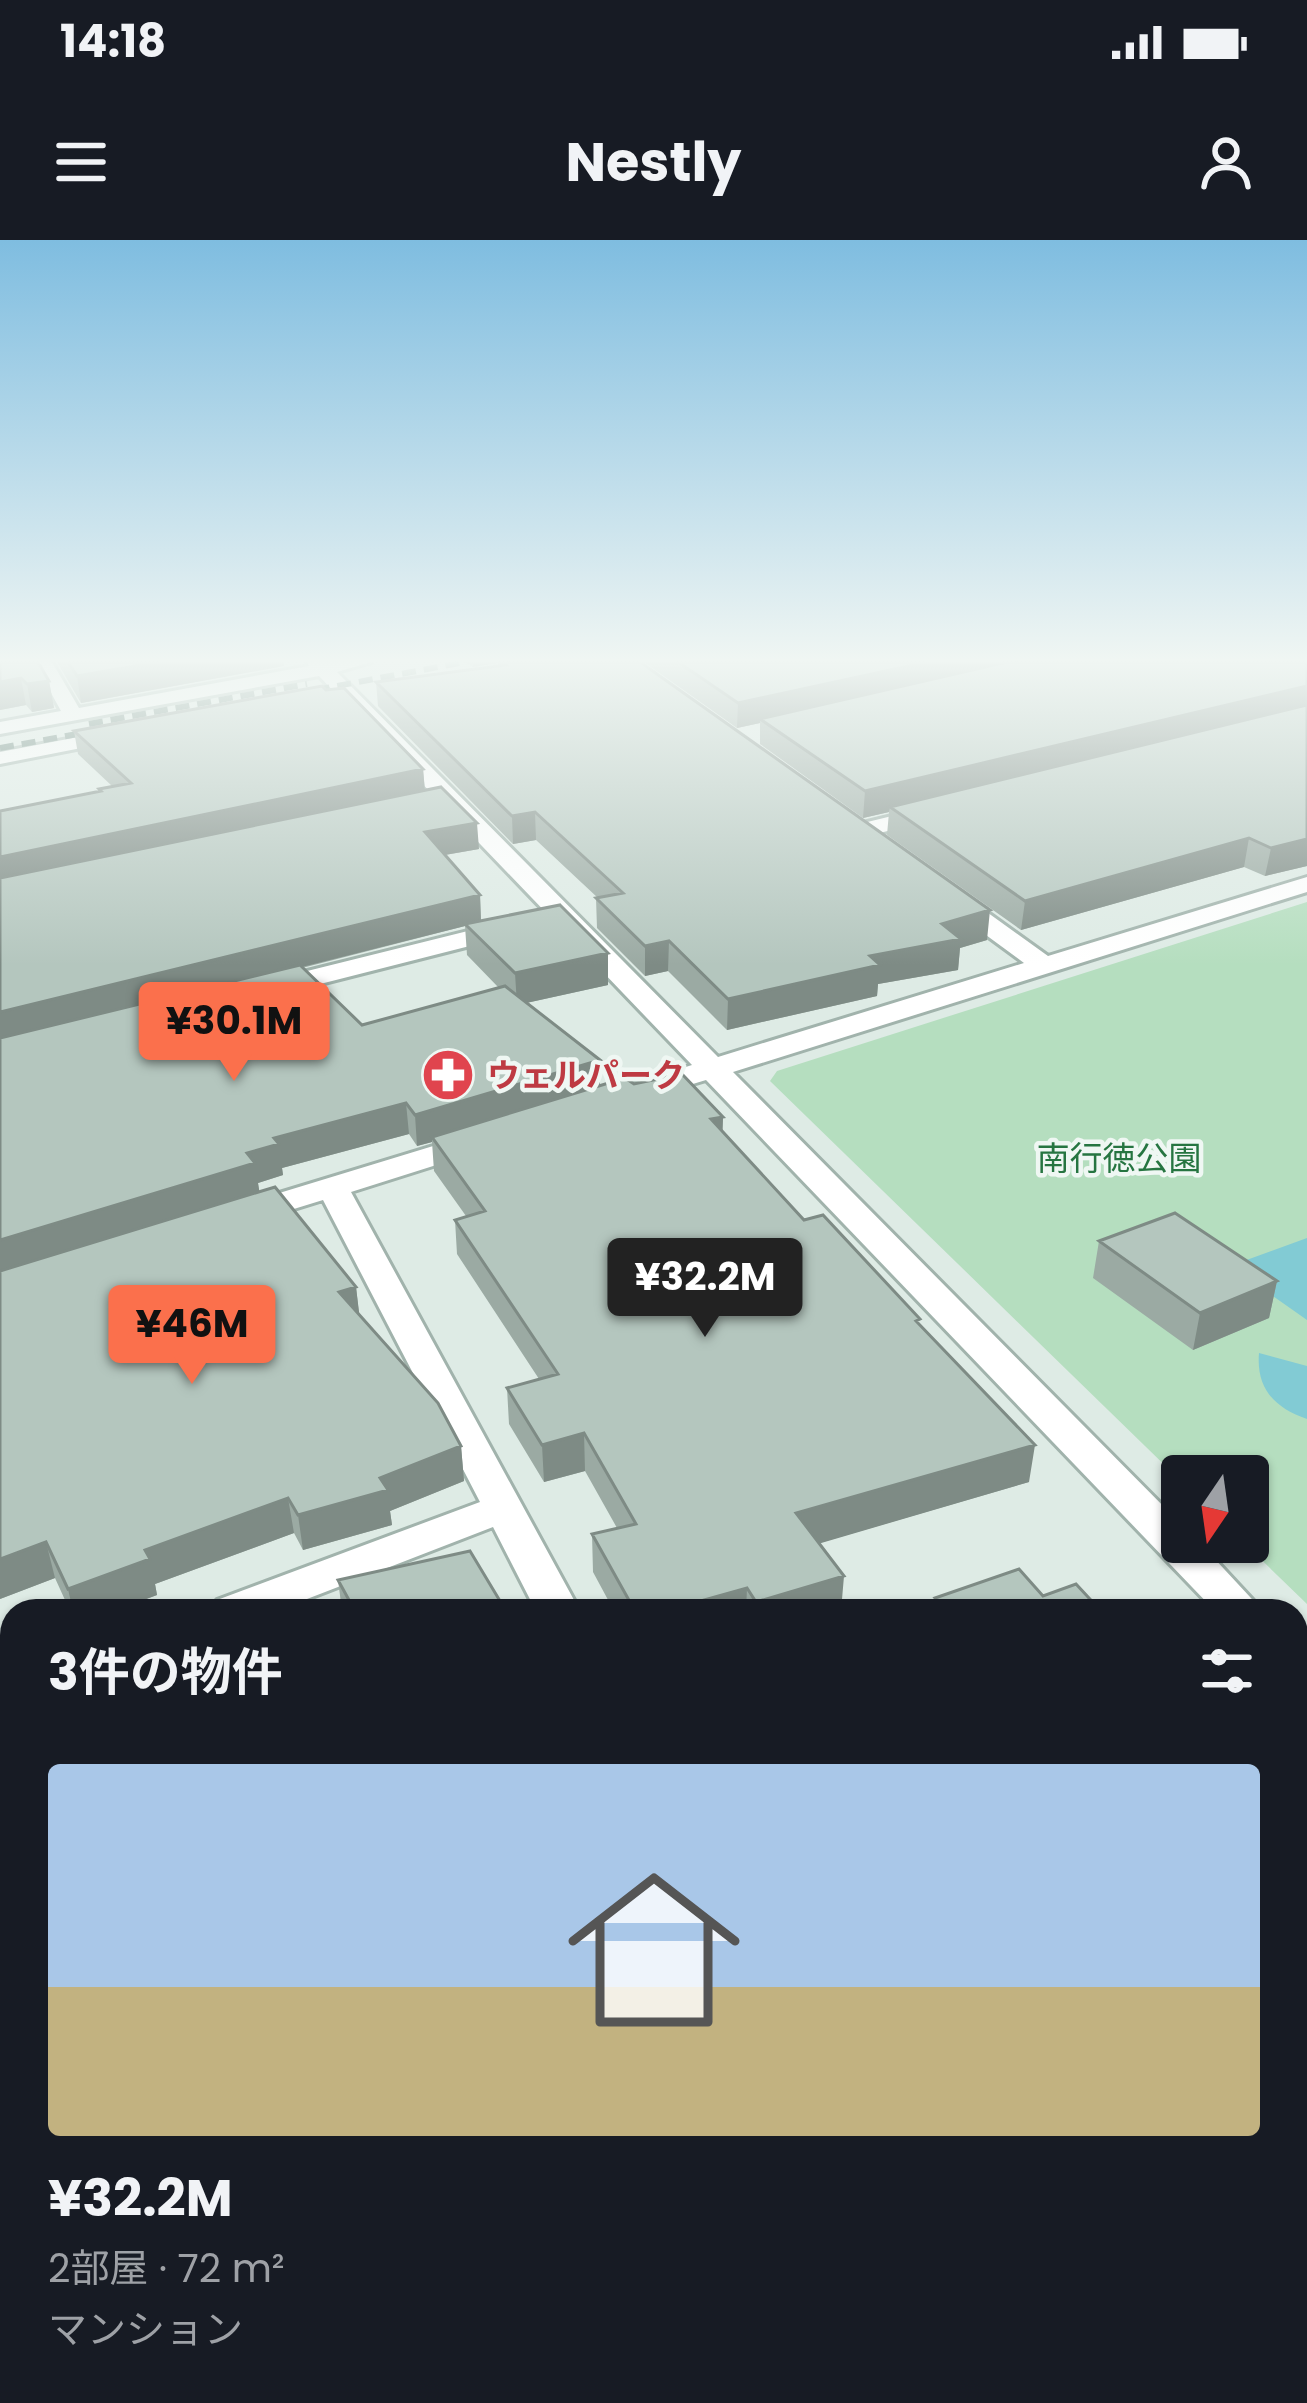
<!DOCTYPE html>
<html lang="ja">
<meta charset="utf-8">
<style>
:root{--surface:#171b24;--page:#20242c;--text:#f1f3f6;--muted:#9ea1a6;--accent:#fb704c}
body{margin:0;font-family:Poppins,"Noto Sans JP",sans-serif;background:var(--page);color:var(--text);height:100vh;display:flex;flex-direction:column;font-size:45px;white-space:nowrap}
*{box-sizing:border-box;margin:0}
p{font-size:39px;color:var(--muted)}
.icon{flex:none;width:66px;height:66px;fill:none;stroke:currentColor;stroke-width:2;stroke-linecap:round;stroke-linejoin:round}
.map{position:relative;flex:1;overflow:hidden}
.panel{position:absolute;left:0px;top:1359px;width:1308px;height:804px;display:flex;flex-direction:column;background:var(--surface);border-radius:36px 36px 0 0;box-shadow:0 3px 9px #0004}
.panel>*{flex:none}
.needle{width:78px;rotate:193deg}
.buttons{position:absolute;left:1161px;top:1215px;display:grid;gap:24px}
.buttons a{display:grid;place-items:center;width:108px;height:108px;border-radius:12px;background:var(--surface);box-shadow:0 3px 9px #0004;font-size:60px}
.price{position:absolute;translate:-50% -102px;padding:0 27px;border-radius:12px;background:var(--accent);color:#111;font-size:39px;line-height:78px;filter:drop-shadow(0 3px 6px #0008)}
.price::after{content:'';position:absolute;left:50%;top:72px;width:36px;height:27px;margin-left:-18px;background:inherit;clip-path:polygon(0 0,100% 0,50% 100%)}
.price.selected{background:#222;color:#fff}
ul{padding:0;list-style:none}
li{display:grid;align-content:center;gap:24px;height:636px;padding:0 48px}
li span{display:grid;place-items:center;height:372px;border-radius:12px;color:#555}
li>.icon{margin-inline-start:auto}
span .icon{width:216px;height:216px;fill:#fffc;stroke-width:1}
li b{font-size:51px}
h2{display:flex;justify-content:space-between;align-items:center;height:144px;padding:0 48px;font-size:51px}
.status{display:flex;justify-content:space-between;align-items:center;height:84px;padding:0 60px;background:var(--surface);direction:ltr}
.status svg{height:33px;fill:currentColor}
header{display:flex;justify-content:space-between;align-items:center;height:156px;padding:0 48px;background:var(--surface);font-size:54px;font-weight:700}
.map>svg:first-child{display:block}
</style>
<div class="status"><b>14:18</b><svg viewBox="0 0 49 12"><path d="M0 12V9h3v3zM5 12V6h3v6zM10 12V3h3v9zM15 12V0h3v12zM26 1h20v11H26zM47 4h2v5h-2z"/></svg></div>
<header><svg class="icon" aria-label="menu" viewBox="0 0 24 24"><path d="M4 6h16M4 12h16M4 18h16"/></svg>Nestly<svg class="icon" aria-label="person" viewBox="0 0 24 24"><circle cx="12" cy="8" r="4"/><path d="M4 21q1-7 8-7t8 7"/></svg></header>
<div class="map">
<svg width="1307" height="2163" viewBox="0 0 1307 2163">
<rect width="100%" height="100%" fill="#deebe5"/>
<!-- green -->
<path fill="#b5debf" d="M1307,662V1364L1243,1302H1248V1236H1182V1242L770,841L777,831Z"/>
<!-- water -->
<path fill="#82cbd4" d="M1307,998V1080L1230,1026Z
M1259,1113L1307,1126V1179C1275,1168 1256,1149 1259,1113Z"/>
<g fill="none" stroke-linecap="round" stroke-linejoin="round">
<!-- minor casing -->
<g stroke="#a1b3ac" stroke-width="6">
<path id="minor" d="M34,422H52L79,468L309,426L307,422H371L337,432L718,817L1024,723L941,662L938,657L941,652H959L1048,716L1307,637V652L733,832L1182,1285V1302H1199L1263,1371H1215L706,840L640,860L629,857L625,851L629,845L692,825L319,436L0,494V482L61,471Z
M120,489L130,495L127,499L0,524V512Z
M937,565L948,572L945,577L859,598L847,591L851,586Z
M512,680L521,683L525,688L521,693L269,757L255,749L259,743Z
M479,892L495,901L490,908L351,952L580,1371H536L493,1287L276,1371H210L217,1360L480,1262L323,960L239,986L222,976L227,969Z
M1296,1410L1307,1414V1455L1296,1451Z
M12,1437V1472L0,1476V1441Z
M1307,1530V1570L1296,1574V1534Z
M63,2151H146L141,2163H58Z
M954,2151H1020L1025,2163H959Z"/>
</g>
<!-- minor -->
<use href="#minor" fill="#fff" fill-rule="evenodd"/>
<!-- rail -->
<path stroke="#59786e" stroke-width="6" stroke-dasharray="14 8" stroke-linecap="butt" d="M294,454L465,422
M89,484L307,444
M0,508L105,489"/>
</g>
<!-- wall -->
<path fill="#9baaa3" fill-rule="evenodd" d="M0,422L49,441L54,468L32,472L26,465L0,470Z
M57,422H284V426L81,463Z
M465,422H640L987,700L960,708L958,730L878,744L877,756L727,790L668,731L645,736L597,688L596,658H598L536,600L513,604L378,466L376,442L498,426V423L473,427Z
M644,422H1307V626L1265,636L1244,627L1021,690L887,595L889,572L863,578L760,504V483L737,488Z
M74,491L423,529L425,550L479,609L445,615L480,655L481,681L608,745L526,763L600,845L634,844L723,877L722,892L804,980L920,1085L1029,1242L819,1303L841,1371H614L593,1332L592,1294L617,1288L585,1231L544,1242L509,1184L507,1148L539,1139L457,1014L455,980L466,976L434,931L432,902L417,906L409,894L282,928L283,935L258,943L259,952L356,1047L359,1074L461,1206L464,1241L390,1271L392,1285L303,1310L294,1293L155,1344L157,1355L114,1371H70L55,1338L0,1359L99,549L112,546L78,514ZM465,686L467,715L499,748L362,785L302,728Z
M1099,1001L1277,1041L1269,1078L1193,1110L1093,1038Z
M338,1340L506,1371H342Z
M1043,1356L1101,1371H934L935,1358Z
M1038,2151H1207L1172,2163H1087L1081,2154L1059,2163H1044Z"/>
<!-- shaded-wall -->
<path fill="#7e8b85" d="M158,422H284V426L81,463L77,436Z
M473,422H498V423L473,427Z
M927,422H1032L760,479V483L737,488L738,463Z
M21,438L26,465L0,470V442Z
M49,441L54,468L32,472L27,444Z
M1307,446V469L890,567L889,572L863,578L865,551Z
M423,529L425,553L0,644V617Z
M535,572L536,600L513,604L512,576Z
M477,583L479,609L427,618L425,592Z
M1249,598L1244,627L1021,690L1025,661Z
M1307,599V626L1265,636L1271,608Z
M480,655L481,682L0,803V772Z
M990,670L987,700L960,708L958,730L878,744L877,756L727,790L728,759L870,716L942,684Z
M669,701L668,731L645,736V706Z
M608,713V745L517,765L515,733Z
M600,820V850L432,897V902L417,906L415,875Z
M406,863L409,894L282,928L283,935L258,943L260,955L0,1035V1000L274,898Z
M723,877L722,910L711,879Z
M1277,1041L1269,1078L1193,1110L1200,1073Z
M356,1047L360,1080L339,1052Z
M584,1193L585,1231L544,1242L542,1205Z
M1035,1205L1029,1242L794,1311L796,1273Z
M461,1206L464,1241L390,1271L392,1285L303,1310L298,1275L380,1238Z
M288,1258L294,1293L155,1344L157,1355L114,1371H73L68,1349L145,1310Z
M46,1302L55,1338L0,1359V1319Z
M844,1336L841,1371H756V1362Z
M747,1348L746,1371H665Z
M1307,1792V1828L1296,1834V1798Z
M0,1898L12,1936L0,1941Z
M1051,2151H1082L1081,2154L1059,2163H1048Z
M1112,2151H1207L1172,2163H1109Z"/>
<!-- building -->
<path fill="#b4c6be" stroke="#7e8b85" stroke-width="3" d="M0,422H38L49,441L27,444L21,438L0,442Z
M68,422H158L77,436Z
M502,422H640L990,670L942,684L961,699L870,716L880,725L728,759L669,701L645,706L596,658L623,653L535,572L512,576L376,442L506,425Z
M678,422H927L738,463Z
M1007,422H1307V446L865,551L760,479Z
M322,446L326,450L344,448L423,529L0,617V571L101,551L99,549L131,543L74,491Z
M1307,465V599L1271,608L1249,598L1025,661L890,567Z
M441,547L477,583L425,592L480,655L0,772V638Z
M560,665L608,713L515,733L465,684Z
M300,725L362,785L505,746L600,820L415,875L406,863L274,898L279,904L247,913L255,923L0,1000V798Z
M682,834L723,877L711,879L804,980L823,975L920,1079L916,1081L1035,1205L796,1273L844,1336L756,1362L747,1348L665,1371H635L592,1294L636,1284L584,1193L542,1205L507,1148L558,1134L455,980L485,971L432,897L625,838L634,844Z
M275,947L356,1047L339,1052L438,1163L461,1206L380,1238L388,1250L298,1275L288,1258L145,1310L150,1319L68,1349L46,1302L0,1319V1031Z
M1175,973L1277,1041L1200,1073L1099,1001Z
M470,1311L506,1371H355L338,1340Z
M1019,1329L1043,1356L1076,1344L1101,1371H946L935,1358Z
M12,1461V1933L0,1898V1466Z
M1307,1605V1792L1296,1798V1629L1302,1627L1296,1620V1610Z
M1307,1904V2163H1207L1228,2151H1296V1910Z
M320,2151L324,2163H290Z
M366,2151H926L931,2161L927,2163H339Z"/>
<!-- sky -->
<linearGradient id="sky" x2="0" y2="1"><stop stop-color="#7fbde0"/><stop offset="0.58" stop-color="#f0f6f3"/><stop offset="1" stop-color="#f0f6f3" stop-opacity="0"/></linearGradient>
<rect width="1307" height="725" fill="url(#sky)"/>
<!-- icons -->
<defs>
<g id="pharmacy-disc" transform="scale(2.7)"><circle r="9.5" fill="#e0444e" stroke="#eff7f3"/><path d="M-2-6h4v4h4v4h-4v4h-4v-4h-4v-4h4Z" fill="#fff"/></g>
</defs>
<g fill-rule="evenodd">
<use href="#pharmacy-disc" x="448" y="835"/>
</g>
<g text-anchor="middle" stroke-width="9" stroke-linejoin="round" paint-order="stroke">
<!-- health labels -->
<g font-size="33" font-weight="bold" fill="#be3a42" stroke="#eff7f3" text-anchor="start">
<text x="487" y="847">ウェルパーク</text>
</g>
<!-- park labels -->
<g font-size="33" fill="#267541" stroke="#eff7f3">
<text x="1119" y="930">南行徳公園</text>
</g>
</g>
</svg>
<div class="buttons">
<a><svg class="needle" viewBox="-14 -14 28 28"><path d="M0-13l5 13h-10z" fill="#e53935"/><path d="M0 13l5-13h-10z" fill="#9ea1a6"/></svg></a>
</div>
<b class="price" style="left:234px;top:844px">¥30.1M</b>
<b class="price selected" style="left:705px;top:1100px">¥32.2M</b>
<b class="price" style="left:192px;top:1147px">¥46M</b>
<section class="panel">
<h2>3件の物件<svg class="icon" aria-label="filters" viewBox="0 0 24 24"><path d="M4 7h16M4 17h16"/><circle cx="9" cy="7" r="2"/><circle cx="15" cy="17" r="2"/></svg></h2>
<ul>
<li><span style="background:linear-gradient(#a9c7e8 60%,#c2b280 0)"><svg class="icon" aria-label="home" viewBox="0 0 24 24"><path d="M3 11l9-7 9 7M6 9v11h12V9"/></svg></span><div><b>¥32.2M</b><p>2部屋 · 72 m²</p><p>マンション</p></div></li>
</ul>
</section>
</div>
